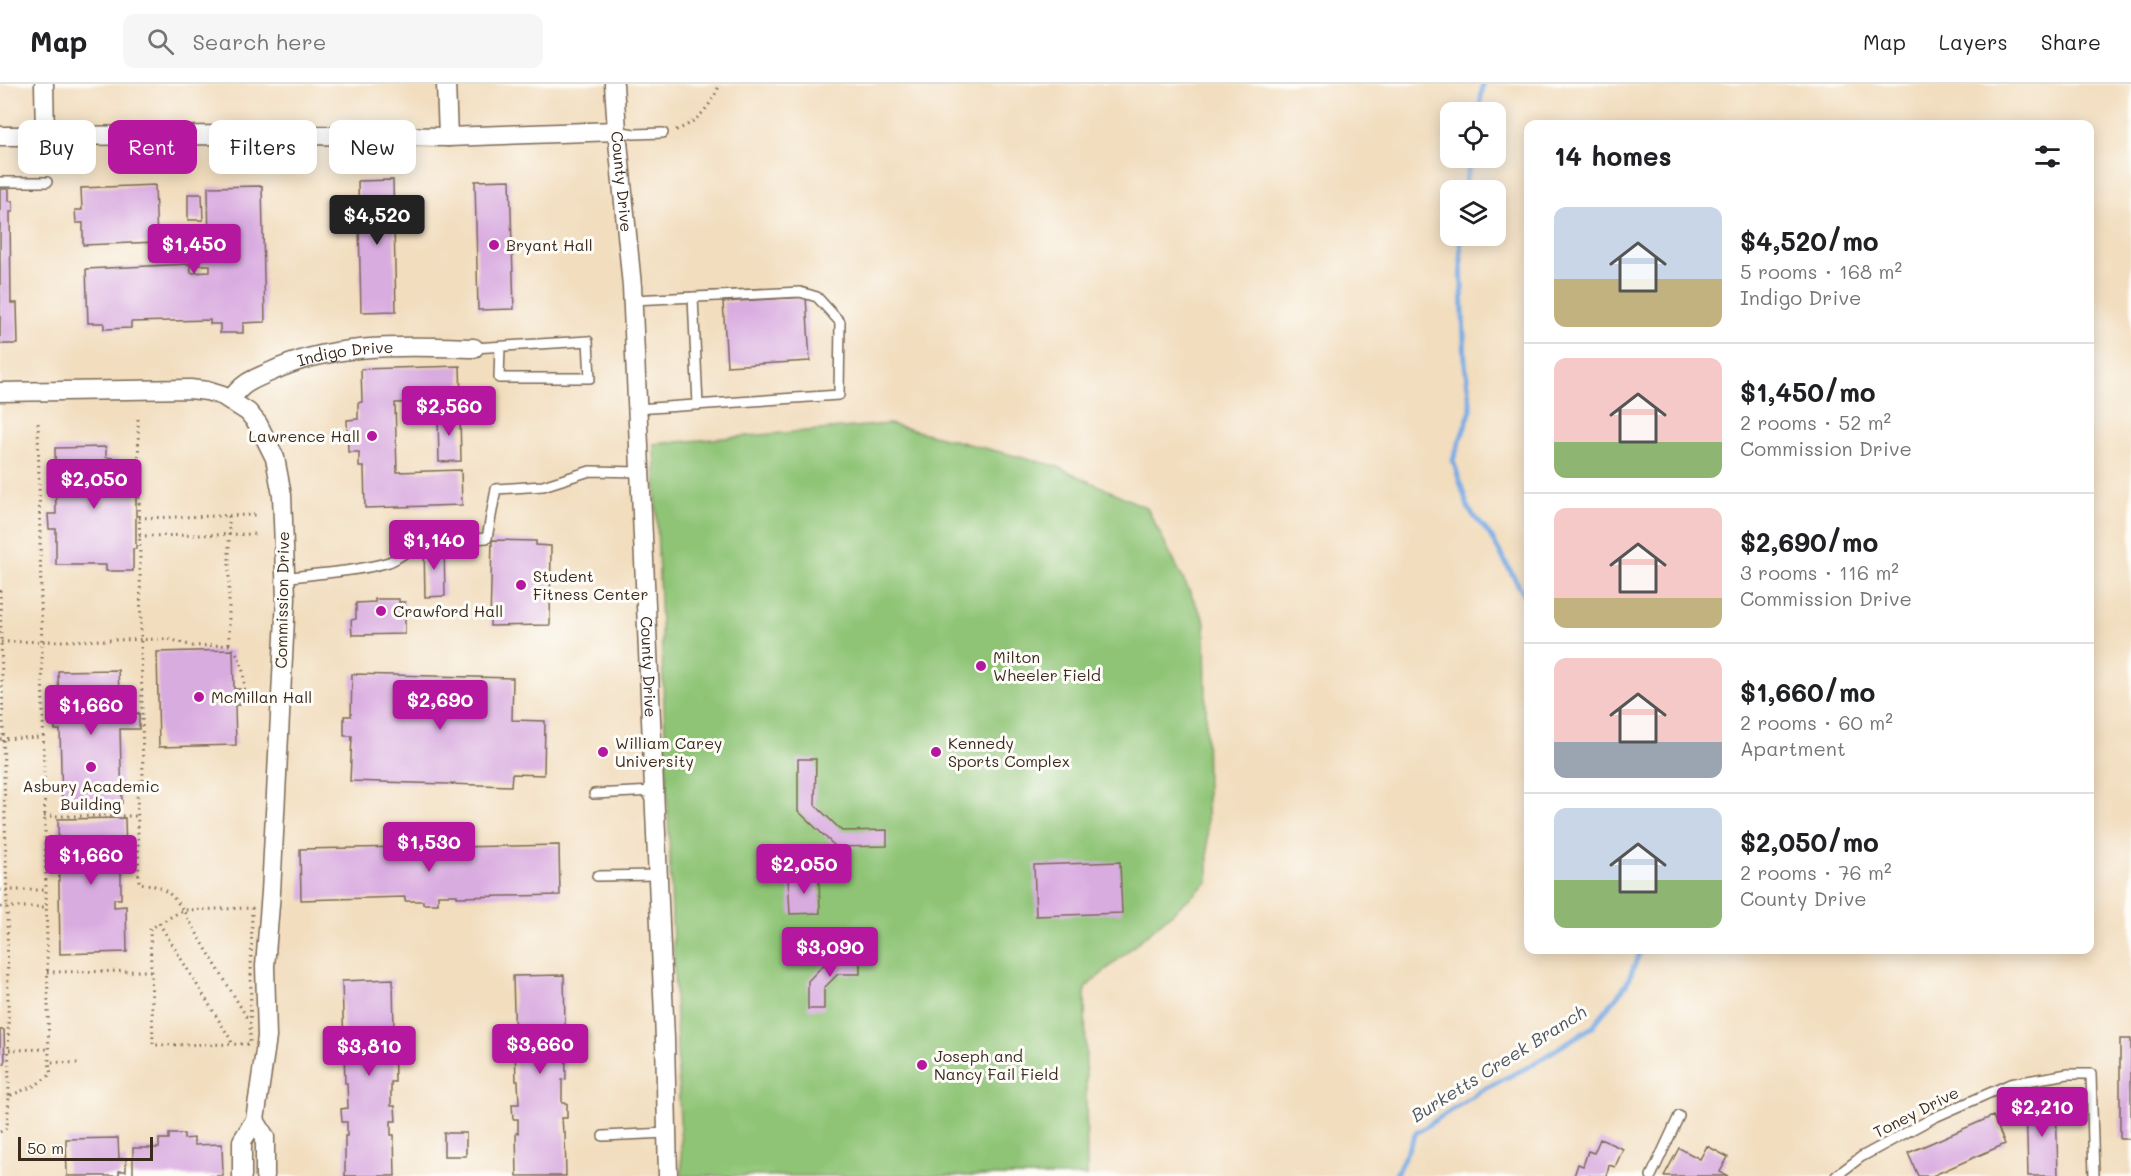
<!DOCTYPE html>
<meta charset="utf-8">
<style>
:root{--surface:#fff;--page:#f6f6f6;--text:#202124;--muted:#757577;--line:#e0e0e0;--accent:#b5179e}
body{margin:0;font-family:Mali,sans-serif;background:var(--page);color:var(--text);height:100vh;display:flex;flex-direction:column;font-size:22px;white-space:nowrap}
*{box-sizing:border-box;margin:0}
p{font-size:20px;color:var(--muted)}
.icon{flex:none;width:33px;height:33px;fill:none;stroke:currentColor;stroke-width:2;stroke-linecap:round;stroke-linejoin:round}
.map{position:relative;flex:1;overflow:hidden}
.sheet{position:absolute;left:1524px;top:36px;width:570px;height:834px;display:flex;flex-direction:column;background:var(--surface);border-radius:12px;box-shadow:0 3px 15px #0003}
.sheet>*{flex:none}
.guide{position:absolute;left:18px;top:36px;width:570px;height:54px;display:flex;gap:12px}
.buttons{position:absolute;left:1440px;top:18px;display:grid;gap:12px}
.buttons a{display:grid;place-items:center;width:66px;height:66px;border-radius:12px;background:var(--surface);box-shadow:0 3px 15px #0003;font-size:30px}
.scale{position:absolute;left:18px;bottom:15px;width:135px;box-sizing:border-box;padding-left:6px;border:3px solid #3b2a1e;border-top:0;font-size:16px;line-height:21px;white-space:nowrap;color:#3b2a1e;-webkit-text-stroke:4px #fdfcf7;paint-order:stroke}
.price{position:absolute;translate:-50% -51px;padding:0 14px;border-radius:6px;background:var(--accent);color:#fff;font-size:20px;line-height:39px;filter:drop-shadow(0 2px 3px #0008)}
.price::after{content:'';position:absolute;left:50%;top:36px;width:18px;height:14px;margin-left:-9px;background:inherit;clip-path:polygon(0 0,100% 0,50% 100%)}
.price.on{background:#222;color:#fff}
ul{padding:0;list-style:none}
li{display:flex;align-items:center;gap:18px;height:150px;padding:0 30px}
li+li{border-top:2px solid var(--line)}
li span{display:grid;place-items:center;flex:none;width:168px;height:120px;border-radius:12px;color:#555}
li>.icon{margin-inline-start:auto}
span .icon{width:72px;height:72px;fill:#fffc;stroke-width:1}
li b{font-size:26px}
h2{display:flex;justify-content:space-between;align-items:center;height:72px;padding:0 30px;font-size:26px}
.tag{padding:0 21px;border-radius:12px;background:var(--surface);box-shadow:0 3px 15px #0003;font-size:21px;line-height:54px}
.tag.on{background:var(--accent);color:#fff}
header{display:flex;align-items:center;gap:36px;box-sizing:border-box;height:84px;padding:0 30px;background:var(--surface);border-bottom:2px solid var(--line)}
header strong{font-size:28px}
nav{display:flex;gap:33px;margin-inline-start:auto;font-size:21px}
.search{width:420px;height:54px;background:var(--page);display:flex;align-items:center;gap:15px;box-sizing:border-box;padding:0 21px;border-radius:12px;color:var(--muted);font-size:22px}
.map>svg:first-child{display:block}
</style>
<header>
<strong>Map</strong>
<div class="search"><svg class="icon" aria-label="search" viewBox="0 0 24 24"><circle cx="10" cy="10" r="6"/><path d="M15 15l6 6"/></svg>Search here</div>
<nav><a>Map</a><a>Layers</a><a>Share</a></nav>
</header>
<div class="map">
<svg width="2131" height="1092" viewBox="0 0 2131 1092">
<rect width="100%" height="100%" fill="#fdfcf7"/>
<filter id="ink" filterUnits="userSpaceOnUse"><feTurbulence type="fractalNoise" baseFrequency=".0167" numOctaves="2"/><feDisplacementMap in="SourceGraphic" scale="12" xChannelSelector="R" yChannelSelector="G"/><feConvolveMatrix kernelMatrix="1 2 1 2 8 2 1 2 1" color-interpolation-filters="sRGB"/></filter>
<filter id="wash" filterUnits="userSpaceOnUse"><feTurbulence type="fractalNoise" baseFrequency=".008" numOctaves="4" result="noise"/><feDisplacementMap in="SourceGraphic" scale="24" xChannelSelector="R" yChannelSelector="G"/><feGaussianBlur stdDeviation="1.35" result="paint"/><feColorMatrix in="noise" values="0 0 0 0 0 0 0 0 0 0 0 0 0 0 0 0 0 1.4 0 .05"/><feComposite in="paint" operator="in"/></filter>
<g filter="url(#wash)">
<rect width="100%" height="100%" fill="#f2ddbe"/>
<!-- green -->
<path fill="#8fc476" stroke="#65774a" stroke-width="1.5" d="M889,340L1056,382L1147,424L1205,538L1208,798L1085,904L1087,1092H682L654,360Z"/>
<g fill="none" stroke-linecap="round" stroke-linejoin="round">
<!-- stream -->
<path stroke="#78abe4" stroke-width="5" d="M1479,28L1483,0
M1463,106L1472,74
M1460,152L1465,279L1471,326L1453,376L1469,426L1490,451L1528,518
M1395,1092L1416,1049L1482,1006L1528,983L1592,943L1626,901L1641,866"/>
</g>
<g id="blocks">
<!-- building -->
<path fill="#d9ace0" d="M393,96L396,227L361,228L358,97Z
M510,96L514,225L478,226L475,97Z
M155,101L157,158L83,161V139H76L75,126H82L81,104Z
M262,102L265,238L243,239V249H220V240H210V236L131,238V244L104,245V239H88L86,185L190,180L191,189L210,188V181H197V168H209L208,103Z
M0,105H9V117H13V128H10L11,219H17L18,260H0Z
M188,110H202L203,136H188Z
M806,213L810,277L727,282L723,218Z
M460,282L461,317L395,319L397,388L461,386L462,421L365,424L364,383H359V368H348L347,336L358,335V319L362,318L361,285Z
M460,329L461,377L439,378L438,330Z
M106,363V373L131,377L132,408L136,407V465H133V487H106V481H56V445H49L48,430H56L55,364Z
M492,456L536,457V461L551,462L550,541L490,542Z
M424,462H444L445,512L425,513Z
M375,515H399V518H405V550L352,551L351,536L356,535V519L375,518Z
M233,566L234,605H240V621H235L236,661L159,663L157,568Z
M118,586L120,630L139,629V645H120L122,719L62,721L60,646H55L54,630H59L58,587Z
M352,590L513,594L512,636L545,637L544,691L512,690L511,702L350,697L352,652H344V632H351Z
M798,675H816L815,721L842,747L887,746V762L836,763L798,727Z
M125,734L126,769H113V777H121V815H114V823L126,822L127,868L60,870L58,735Z
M559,761L560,811L457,813V811H438V820H423V817H405V813L301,816L300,765L404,763V772H423V765L437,764L438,772L457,771V763Z
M1120,778L1122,829L1036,832L1034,781Z
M819,791L820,829L790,830L788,793Z
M832,872H860V890H838L824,904V925H808V897Z
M564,891L566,995L562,996V1019H567V1034H562L563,1048H565L566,1092H517L516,1049H518V1035H513L512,1020H519L518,997H516L513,892Z
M393,895L395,998H391V1022H395L396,1037H391V1051H394L395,1092H345V1052H347V1038H342L341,1025L348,1024L347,999H345L342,897Z
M0,946H4L5,980H0Z
M2120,955H2131V1055H2120Z
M2056,1016L2058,1092H2028L2026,1017Z
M1993,1032L2005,1060L1932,1092H1918L1908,1069Z
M444,1049H466V1072H444Z
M169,1050H184V1055L194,1054V1061L222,1060L223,1092H133V1064H159V1055H169Z
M118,1054L119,1075L126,1074V1087H119V1092H67L66,1055Z
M1600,1055L1623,1065L1615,1083L1609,1081L1607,1092H1574L1578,1080L1583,1082L1588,1067L1594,1069Z
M1707,1062L1728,1073L1720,1088L1728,1092H1664L1679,1064L1700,1075Z"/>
</g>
</g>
<g filter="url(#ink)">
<use href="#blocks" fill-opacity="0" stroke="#7b6956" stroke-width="1.5"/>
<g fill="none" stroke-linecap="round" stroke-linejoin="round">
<!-- lane casing -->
<g stroke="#7b6956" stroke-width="12">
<path id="lane" d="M617,47L634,50L663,49
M0,98H47
M693,213L698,321
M632,216L800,208L817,213L840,238L839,311L637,325
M474,264L588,257L590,294H499L500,263
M284,494C318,489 356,488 389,478C402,473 411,462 426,458L487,454L496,405L543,402L590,387L640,388
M594,710L654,707
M597,792L658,791
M603,1052L667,1049
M1651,1092L1679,1032
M1836,1092L1861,1073L1933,1034L2010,1000L2068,990H2091L2094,1092"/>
</g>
<!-- street casing -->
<g stroke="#7b6956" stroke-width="21">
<g id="street">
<path d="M44,0L45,52"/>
<path d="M446,0L448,53"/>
<path id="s1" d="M614,0L617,47L632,202L665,955L668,1092"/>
<path d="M0,52L299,51L448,53L617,47"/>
<path d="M0,308L190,305L207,307L223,312L248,328L258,340L275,374L282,411L286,514L271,808L265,882L267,953L255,1036L242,1057V1092"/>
<path id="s2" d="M230,316C244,298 250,297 270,288C333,258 405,262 474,264"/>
<path d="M255,1036L265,1053V1092"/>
</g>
</g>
<!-- path -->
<path stroke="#7b6956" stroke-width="3" stroke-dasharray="1.5 4.5" stroke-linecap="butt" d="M676,46C699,38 711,21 720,0
M138,335L143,698L137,697L139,799C162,802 170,807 183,826L246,932L250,933
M38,339L49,978L79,979
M229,432V561
M139,434L255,431
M139,452L255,450
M0,506L7,823L9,1012
M1,558L169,555L193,562L229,561C246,575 244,599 245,619H264
M0,655L42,653
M44,732H138
M0,806H45
M0,823H46
M252,824L250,960L153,961L150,845L183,826Z
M159,839L231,956L232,960
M47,888L151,887
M9,966L49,965
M0,1048L7,1044L9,1012L36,1001L51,990L49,978"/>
<!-- lane -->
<use href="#lane" stroke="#fff" stroke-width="9"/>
<!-- street -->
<use href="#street" stroke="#fff" stroke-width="18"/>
</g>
</g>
<!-- markers -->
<g fill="#b5179e" stroke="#fdfcf7" stroke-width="2">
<circle cx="494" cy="161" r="6"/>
<circle cx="372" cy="352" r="6"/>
<circle cx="521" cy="501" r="6"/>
<circle cx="381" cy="527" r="6"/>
<circle cx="981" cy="582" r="6"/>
<circle cx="199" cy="613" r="6"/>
<circle cx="603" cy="668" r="6"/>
<circle cx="936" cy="668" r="6"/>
<circle cx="91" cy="683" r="6"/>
<circle cx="922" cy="981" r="6"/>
</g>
<g text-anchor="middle" stroke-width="6" stroke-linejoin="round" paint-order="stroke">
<!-- street labels -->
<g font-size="16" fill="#3b2a1e" stroke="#fdfcf7">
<text dy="6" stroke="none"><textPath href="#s1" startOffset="98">County Drive</textPath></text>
<text dy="6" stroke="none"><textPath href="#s2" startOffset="128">Indigo Drive</textPath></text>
<text transform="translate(282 516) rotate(-89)" y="6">Commission Drive</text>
<text dy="6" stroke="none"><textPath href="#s1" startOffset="584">County Drive</textPath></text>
<text transform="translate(1916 1028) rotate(-27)" y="6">Toney Drive</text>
</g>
<!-- poi labels -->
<g font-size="16" fill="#3b2a1e" stroke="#fdfcf7" text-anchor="start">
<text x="506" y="167">Bryant Hall</text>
<text x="360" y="358" text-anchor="end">Lawrence Hall</text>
<text x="533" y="498">Student<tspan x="533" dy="18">Fitness Center</tspan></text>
<text x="393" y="533">Crawford Hall</text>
<text x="993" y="579">Milton<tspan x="993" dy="18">Wheeler Field</tspan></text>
<text x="211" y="619">McMillan Hall</text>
<text x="615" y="665">William Carey<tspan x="615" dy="18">University</tspan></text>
<text x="948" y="665">Kennedy<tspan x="948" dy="18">Sports Complex</tspan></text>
<text x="91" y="708" text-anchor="middle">Asbury Academic<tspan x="91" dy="18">Building</tspan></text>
<text x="934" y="978">Joseph and<tspan x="934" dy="18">Nancy Fail Field</tspan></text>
</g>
<!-- water labels -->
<g font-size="18" font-style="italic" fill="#505763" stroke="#fdfcf7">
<text transform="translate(1499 980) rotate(-32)" y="6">Burketts Creek Branch</text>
</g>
</g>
</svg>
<div class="buttons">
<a><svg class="icon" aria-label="locate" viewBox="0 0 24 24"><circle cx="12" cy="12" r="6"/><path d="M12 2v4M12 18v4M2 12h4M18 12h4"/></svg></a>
<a><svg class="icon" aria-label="layers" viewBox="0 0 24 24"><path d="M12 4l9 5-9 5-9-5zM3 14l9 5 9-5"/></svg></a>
</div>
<div class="scale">50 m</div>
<b class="price on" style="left:377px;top:162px">$4,520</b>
<b class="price" style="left:194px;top:191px">$1,450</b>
<b class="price" style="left:449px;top:353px">$2,560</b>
<b class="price" style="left:94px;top:426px">$2,050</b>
<b class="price" style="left:434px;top:487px">$1,140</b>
<b class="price" style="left:440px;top:647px">$2,690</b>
<b class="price" style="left:91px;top:652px">$1,660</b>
<b class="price" style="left:429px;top:789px">$1,530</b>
<b class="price" style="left:91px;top:802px">$1,660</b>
<b class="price" style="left:804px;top:811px">$2,050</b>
<b class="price" style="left:830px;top:894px">$3,090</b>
<b class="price" style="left:540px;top:991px">$3,660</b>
<b class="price" style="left:369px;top:993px">$3,810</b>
<b class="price" style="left:2042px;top:1054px">$2,210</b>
<div class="guide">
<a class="tag">Buy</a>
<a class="tag on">Rent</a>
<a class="tag">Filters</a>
<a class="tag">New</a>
</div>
<section class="sheet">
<h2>14 homes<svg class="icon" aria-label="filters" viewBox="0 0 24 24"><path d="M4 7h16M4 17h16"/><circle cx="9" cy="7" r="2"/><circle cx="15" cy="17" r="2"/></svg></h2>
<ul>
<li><span style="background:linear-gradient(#c9d6e8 60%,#c2b280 0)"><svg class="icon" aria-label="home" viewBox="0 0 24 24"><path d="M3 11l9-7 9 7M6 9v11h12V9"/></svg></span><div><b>$4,520/mo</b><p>5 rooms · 168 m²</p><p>Indigo Drive</p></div></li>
<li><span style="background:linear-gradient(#f6c9c9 70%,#8fb573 0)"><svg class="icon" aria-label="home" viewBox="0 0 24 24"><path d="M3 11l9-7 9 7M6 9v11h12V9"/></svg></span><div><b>$1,450/mo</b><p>2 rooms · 52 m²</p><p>Commission Drive</p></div></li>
<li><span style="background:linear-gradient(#f6c9c9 75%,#c2b280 0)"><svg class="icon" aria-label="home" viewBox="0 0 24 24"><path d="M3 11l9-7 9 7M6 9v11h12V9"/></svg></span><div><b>$2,690/mo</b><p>3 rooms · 116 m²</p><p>Commission Drive</p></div></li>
<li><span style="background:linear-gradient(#f6c9c9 70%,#9aa5b1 0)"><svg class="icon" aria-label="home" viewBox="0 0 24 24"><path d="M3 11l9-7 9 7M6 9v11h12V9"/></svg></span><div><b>$1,660/mo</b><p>2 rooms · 60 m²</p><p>Apartment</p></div></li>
<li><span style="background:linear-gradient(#c9d6e8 60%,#8fb573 0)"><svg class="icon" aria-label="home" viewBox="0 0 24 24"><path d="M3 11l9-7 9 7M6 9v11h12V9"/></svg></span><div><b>$2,050/mo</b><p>2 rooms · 76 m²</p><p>County Drive</p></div></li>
</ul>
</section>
</div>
